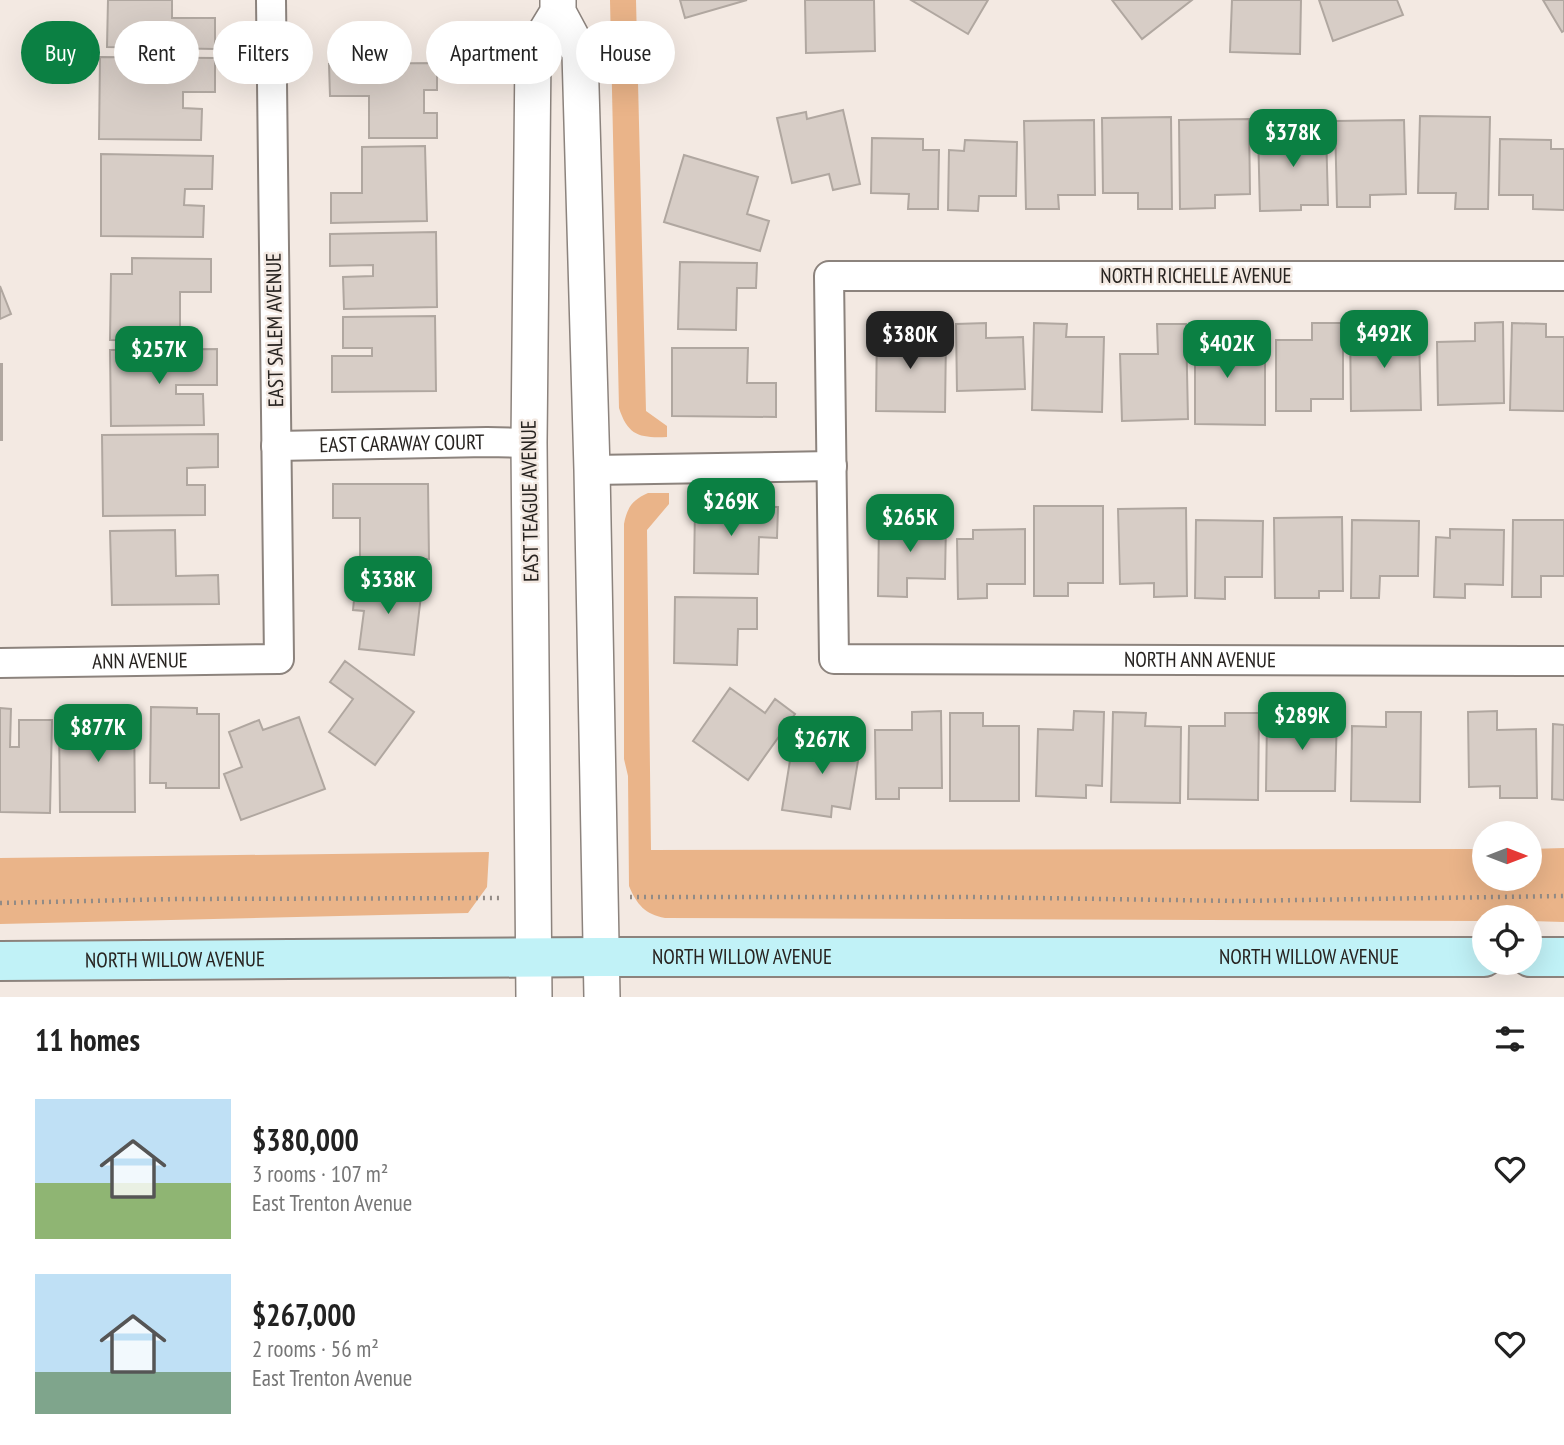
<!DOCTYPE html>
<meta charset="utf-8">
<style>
:root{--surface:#fff;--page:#f2f2f2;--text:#222;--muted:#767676;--accent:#0b8043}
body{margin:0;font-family:"PT Sans Narrow",sans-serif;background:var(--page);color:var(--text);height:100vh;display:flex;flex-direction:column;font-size:26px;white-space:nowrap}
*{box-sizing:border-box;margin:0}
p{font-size:23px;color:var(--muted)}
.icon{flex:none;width:38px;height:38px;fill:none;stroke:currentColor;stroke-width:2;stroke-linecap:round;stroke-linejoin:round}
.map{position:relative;height:997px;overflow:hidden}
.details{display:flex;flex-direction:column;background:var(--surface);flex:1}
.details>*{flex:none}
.guide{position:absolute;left:21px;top:21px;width:700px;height:63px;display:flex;gap:14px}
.needle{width:46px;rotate:90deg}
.fabs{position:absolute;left:1472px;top:821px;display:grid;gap:14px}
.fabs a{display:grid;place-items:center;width:70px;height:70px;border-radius:50%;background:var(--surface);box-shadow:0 7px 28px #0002;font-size:35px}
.price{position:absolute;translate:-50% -60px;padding:0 16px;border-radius:14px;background:var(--accent);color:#fff;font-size:23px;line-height:46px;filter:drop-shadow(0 2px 4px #0008)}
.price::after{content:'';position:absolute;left:50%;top:42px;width:21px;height:16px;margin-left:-10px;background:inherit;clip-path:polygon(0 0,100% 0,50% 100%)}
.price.active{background:#222;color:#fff}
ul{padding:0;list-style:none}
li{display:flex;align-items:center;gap:21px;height:175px;padding:0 35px}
li span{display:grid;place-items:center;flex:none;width:196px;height:140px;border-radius:0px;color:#555}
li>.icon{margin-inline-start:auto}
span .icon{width:84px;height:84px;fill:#fffc;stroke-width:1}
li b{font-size:30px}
h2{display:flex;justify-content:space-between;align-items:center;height:84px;padding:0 35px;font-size:30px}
.pill{padding:0 24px;border-radius:32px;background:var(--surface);box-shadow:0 7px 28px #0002;font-size:24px;line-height:63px}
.pill.active{background:var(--accent);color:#fff}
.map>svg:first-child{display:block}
</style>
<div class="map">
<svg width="1564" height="997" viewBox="0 0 1564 997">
<rect width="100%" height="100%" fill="#f3e9e2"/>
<!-- green -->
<path fill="#eab489" d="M610,0H636L646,411L667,426V437C640,438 628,436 619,408Z
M648,493H669V504L647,530L651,850L1484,849V878H1530V849L1564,848V922L1530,921V917H1484V921L665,918C645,914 637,905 629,886L628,776L624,759V524C627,508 632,500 648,493Z
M489,852L487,887L468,913L0,924V858Z"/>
<!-- building -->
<path fill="#d7cdc6" stroke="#b0a7a0" stroke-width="2" d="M108,0H172V18H215V49L107,47Z
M680,0H747L685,18Z
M805,0H874L875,51L806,53Z
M911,0H988L968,34Z
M1112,0H1192L1142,39Z
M1232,0H1301L1300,54L1230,52Z
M1319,0H1397L1403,15L1333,41Z
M1543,0H1564V31L1562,32Z
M100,57L215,58V92H183V108L202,109L201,140L99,139Z
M437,63V90H424V113H437V138H369V96H330L329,64Z
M843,110L860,184L833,190L829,174L792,183L777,118L806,112L807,119Z
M1420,116L1490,117L1488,209H1455L1456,193H1418Z
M1171,117L1172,209H1138V193H1103L1102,118Z
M1249,119L1250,194L1215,195V208L1180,209L1179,120Z
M1094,120L1095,195H1058L1059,209H1026L1024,121Z
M1404,120L1406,194L1370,195V207H1337L1335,121Z
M1326,129L1328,205H1301V210L1260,211L1258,131Z
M872,138L923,139V150H939L938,209H908L909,194L871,193Z
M1500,139L1551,140V149H1564V210L1533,209V195H1499Z
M965,140L1017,142L1016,196H979L978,211L948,210L949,150L964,151Z
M425,146L427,221L331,223V193H362V147Z
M101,154L213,156L212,189H185L184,205L204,206L203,237L101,236Z
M684,155L758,177L747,214L769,221L760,251L664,222Z
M436,232L437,307L344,309L343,277L373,276V265L330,266V234Z
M132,258L211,259V292H180V341L110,340L111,274H132Z
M680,262L757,263L756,288H737L736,330L678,329Z
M0,286L11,314L0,319Z
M435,316L436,391L332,392V356H372V348H343V317Z
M1503,322L1504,403L1438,405L1437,342L1475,341V323Z
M986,323V338L1023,337L1025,389L957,391L956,324Z
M1034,323L1067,324L1066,337H1104L1102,412L1032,410Z
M1312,323H1343V399H1311V411H1276V340H1312Z
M1384,323V337L1419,336L1421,410L1351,411L1350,324Z
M1512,323L1546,324V337H1564V411L1510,410Z
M877,324H910L909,337H946L945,412L876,411Z
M1157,324H1186L1188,419L1122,421L1120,354H1158Z
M1195,324H1229V351H1265V425L1195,424Z
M672,348H748L747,383H776V417L672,416Z
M217,349V385H176V394H203L204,425L111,426L110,350Z
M0,364H2V440H0Z
M218,434V467L187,468V485H205V515L103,516L102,435Z
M333,484H428L429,559H360V518H333Z
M695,506L778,507L777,538L759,537L758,574L694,573Z
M1034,506H1103V583H1068V596H1034Z
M1186,508L1187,596L1154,597V583L1120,584L1118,509Z
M1342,517L1343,591H1319V598H1275L1274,518Z
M1196,520L1263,521L1262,577H1225V599L1195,598Z
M1352,520L1419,521L1418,576H1380L1379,598H1351Z
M1513,520H1564V576H1541V597H1512Z
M879,521L946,522L945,579L907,578V597L878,596Z
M1025,529V584H987V598L958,599L957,539H973V530Z
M1450,529L1504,530L1503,585L1465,584V598L1434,597L1436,537L1450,538Z
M175,530L176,576L218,575L219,604L112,605L110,531Z
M356,580L422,587L414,655L359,649L364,611L353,610Z
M675,597L757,598V629H738L737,665L674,663Z
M345,661L414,712L375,765L329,732L353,699L330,682Z
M730,688L765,713L775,699L795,714L748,780L693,741Z
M151,707L197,708V714H219V788H166V783H150Z
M0,708L11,709L10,747H19V720H52L50,813L0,812Z
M100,708H134L135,812H60L59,720H90V749H101Z
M941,711L942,788H899V799H876L875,730H912V712Z
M1074,711L1104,712L1102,786L1086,785V798L1036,796L1038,729L1073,730Z
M1289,711L1337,712L1335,791H1266L1267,718H1289Z
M1497,711V730L1536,729L1537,798H1500V786L1469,787L1468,712Z
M1113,712L1146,713L1145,726L1181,727L1180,803L1111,802Z
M1386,712H1421L1420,802L1351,801L1352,726L1386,727Z
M950,713H983V726H1019V801H950Z
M1225,713H1259L1258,800L1188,799L1189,726H1225Z
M299,717L325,789L241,820L224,774L242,767L229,732L259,720L263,730Z
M1553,724L1564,725V800L1552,799Z
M833,732L862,737L850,809L832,806L831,817L782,810L793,742L831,748Z"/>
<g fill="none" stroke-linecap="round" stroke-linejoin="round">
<!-- minor casing -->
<g stroke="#8c837d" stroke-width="32">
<g id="minor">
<path id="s1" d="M1564,276H829L834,659L1564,661"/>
<path id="s2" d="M276,446L487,442L529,443"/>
<path d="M592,470L832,466"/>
<path id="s3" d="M0,663L279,659L271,0"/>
</g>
</g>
<!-- tertiary casing -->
<g stroke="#8c837d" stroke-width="38">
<path id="tertiary" d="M558,0V12L580,53L592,470L602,997
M534,997L529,443L533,53L558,12"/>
</g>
<!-- secondary casing -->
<g stroke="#8c837d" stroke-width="42">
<g id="secondary">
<path d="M1530,957H1564"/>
<path id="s4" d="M0,961L602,957H1484"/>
</g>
</g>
<!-- path -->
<path stroke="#928b86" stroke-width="4.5" stroke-dasharray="2 5" stroke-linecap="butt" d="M630,897H968L1237,901L1564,896
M0,903L176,899L503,898"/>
<!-- minor -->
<use href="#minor" stroke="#fff" stroke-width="28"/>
<!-- tertiary -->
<use href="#tertiary" stroke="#fff" stroke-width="35"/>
<!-- secondary -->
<use href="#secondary" stroke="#c1f2f7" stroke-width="38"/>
</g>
<g text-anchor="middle" stroke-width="5" stroke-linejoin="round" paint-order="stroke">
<!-- street labels -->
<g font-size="21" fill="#272320" stroke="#f3e9e2">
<text x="1196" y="283">NORTH RICHELLE AVENUE</text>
<text transform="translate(275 330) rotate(-91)" y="7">EAST SALEM AVENUE</text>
<text dy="7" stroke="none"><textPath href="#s2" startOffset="126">EAST CARAWAY COURT</textPath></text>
<text transform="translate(530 501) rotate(-91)" y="7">EAST TEAGUE AVENUE</text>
<text dy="7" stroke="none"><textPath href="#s1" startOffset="1484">NORTH ANN AVENUE</textPath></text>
<text dy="7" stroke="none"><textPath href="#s3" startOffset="140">ANN AVENUE</textPath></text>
<text dy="7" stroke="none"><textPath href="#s4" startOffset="742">NORTH WILLOW AVENUE</textPath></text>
<text dy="7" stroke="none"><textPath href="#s4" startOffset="1309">NORTH WILLOW AVENUE</textPath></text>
<text dy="7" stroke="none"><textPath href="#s4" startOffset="175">NORTH WILLOW AVENUE</textPath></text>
</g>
</g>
</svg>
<div class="fabs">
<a><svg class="needle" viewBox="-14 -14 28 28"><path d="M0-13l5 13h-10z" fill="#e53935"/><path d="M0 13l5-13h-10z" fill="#767676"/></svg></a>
<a><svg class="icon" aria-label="locate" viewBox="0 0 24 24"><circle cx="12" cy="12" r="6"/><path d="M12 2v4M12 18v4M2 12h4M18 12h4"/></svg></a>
</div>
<b class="price" style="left:1293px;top:169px">$378K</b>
<b class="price" style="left:1384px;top:370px">$492K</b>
<b class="price active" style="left:910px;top:371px">$380K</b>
<b class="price" style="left:1227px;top:380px">$402K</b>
<b class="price" style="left:159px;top:386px">$257K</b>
<b class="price" style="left:731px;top:538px">$269K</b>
<b class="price" style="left:910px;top:554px">$265K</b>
<b class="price" style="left:388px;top:616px">$338K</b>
<b class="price" style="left:1302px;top:752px">$289K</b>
<b class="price" style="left:98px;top:764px">$877K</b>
<b class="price" style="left:822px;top:776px">$267K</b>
<div class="guide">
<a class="pill active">Buy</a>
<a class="pill">Rent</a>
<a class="pill">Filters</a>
<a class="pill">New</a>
<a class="pill">Apartment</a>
<a class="pill">House</a>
</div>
</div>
<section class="details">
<h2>11 homes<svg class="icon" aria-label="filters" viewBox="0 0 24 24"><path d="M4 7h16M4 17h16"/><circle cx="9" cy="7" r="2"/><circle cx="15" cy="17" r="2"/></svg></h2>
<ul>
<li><span style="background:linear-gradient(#bfe0f5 60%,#8fb573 0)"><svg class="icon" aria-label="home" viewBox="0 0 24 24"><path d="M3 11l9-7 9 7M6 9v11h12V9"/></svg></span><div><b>$380,000</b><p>3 rooms · 107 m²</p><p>East Trenton Avenue</p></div><svg class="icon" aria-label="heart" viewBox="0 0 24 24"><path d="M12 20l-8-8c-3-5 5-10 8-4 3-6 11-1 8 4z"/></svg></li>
<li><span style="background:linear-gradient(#bfe0f5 70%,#7fa58c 0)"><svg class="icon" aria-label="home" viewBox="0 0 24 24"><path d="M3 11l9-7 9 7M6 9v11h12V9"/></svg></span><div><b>$267,000</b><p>2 rooms · 56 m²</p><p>East Trenton Avenue</p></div><svg class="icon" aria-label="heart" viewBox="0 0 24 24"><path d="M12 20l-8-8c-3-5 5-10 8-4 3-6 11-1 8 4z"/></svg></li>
</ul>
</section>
